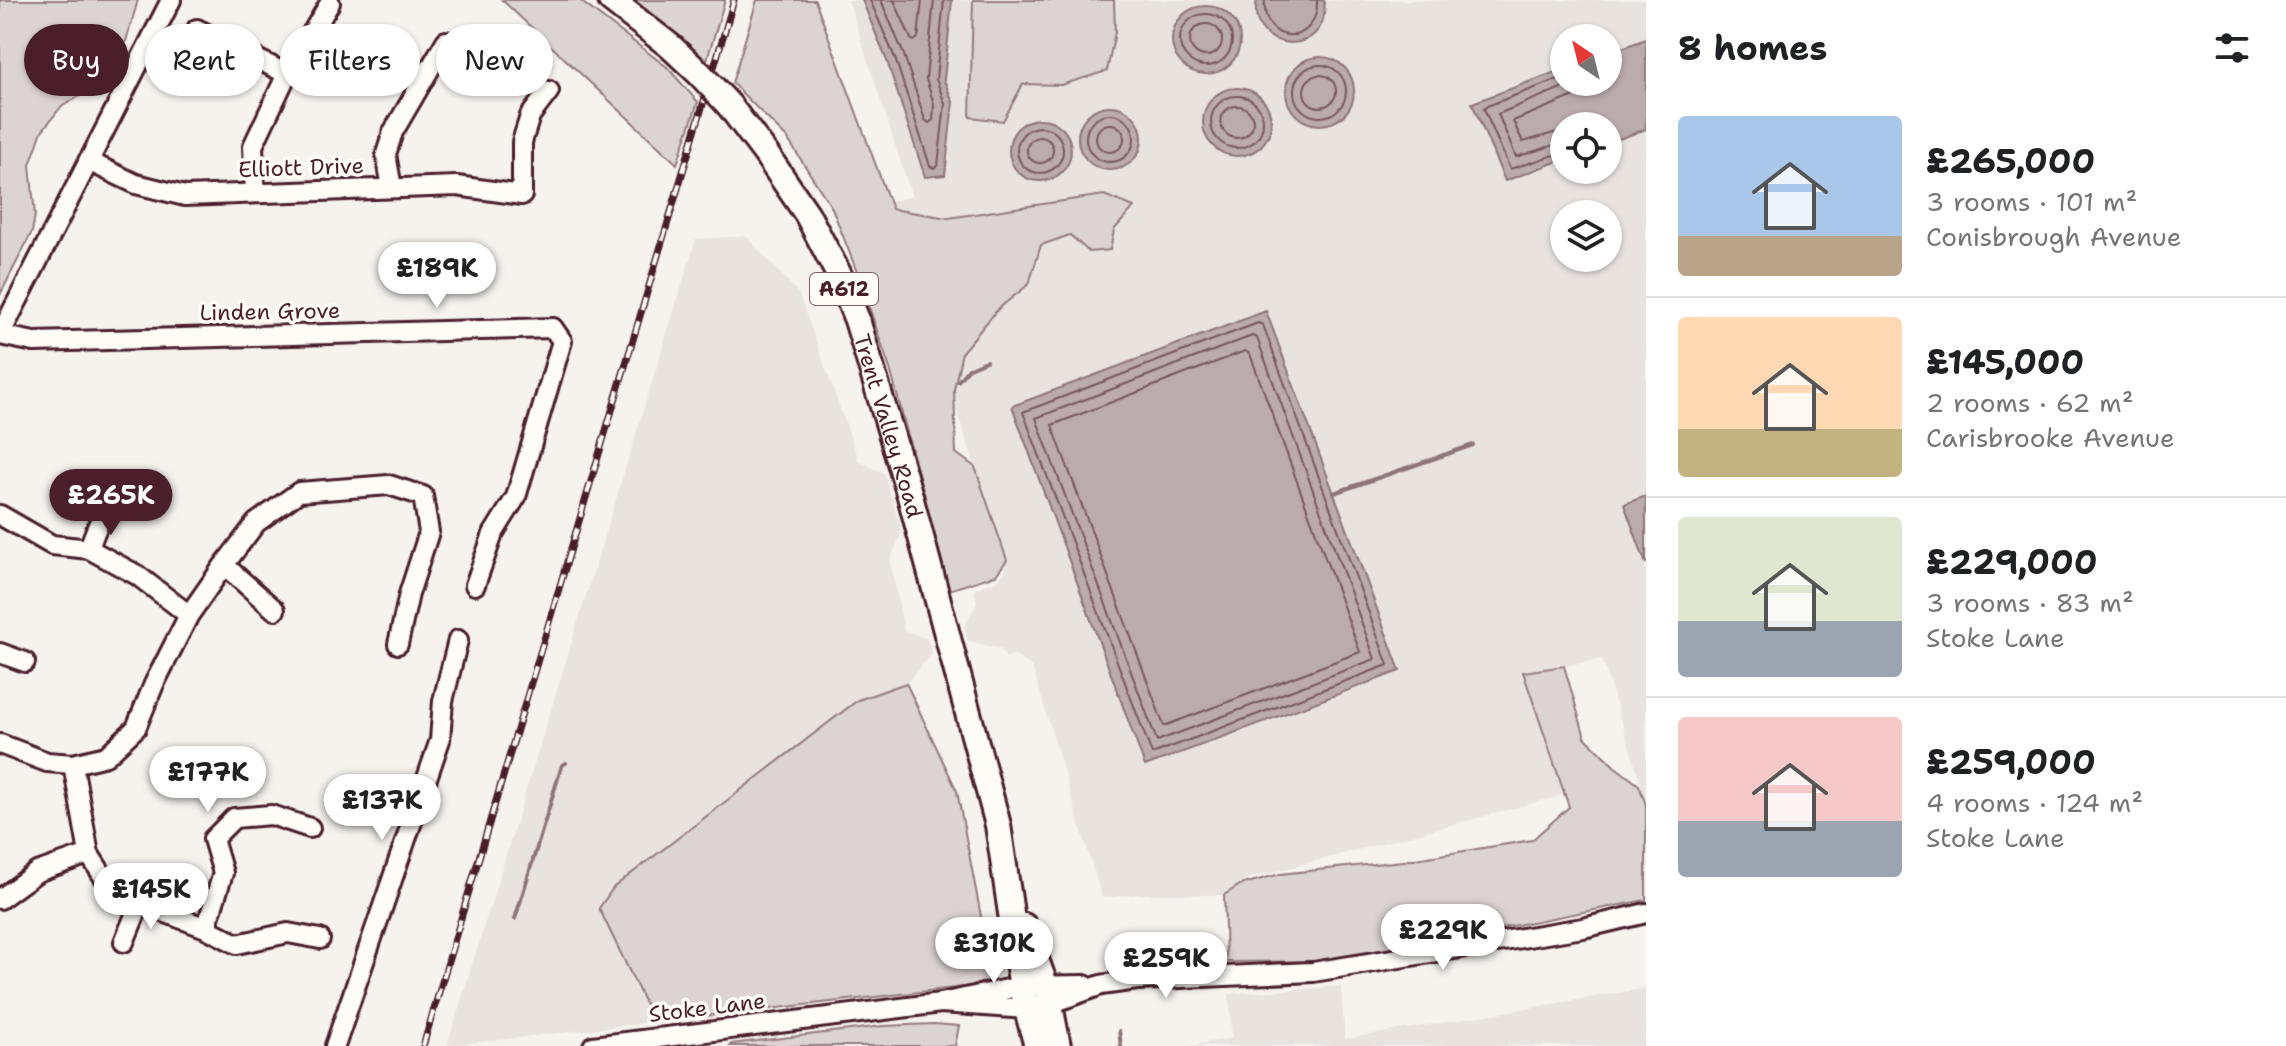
<!DOCTYPE html>
<meta charset="utf-8">
<style>
:root{--surface:#fff;--page:#f6f6f6;--text:#202124;--muted:#757577;--line:#e0e0e0;--accent:#4a1f2b}
body{margin:0;font-family:"Shantell Sans",sans-serif;background:var(--page);color:var(--text);height:100vh;display:flex;flex-direction:column;font-size:30px;white-space:nowrap}
*{box-sizing:border-box;margin:0}
p{font-size:26px;color:var(--muted)}
.icon{flex:none;width:44px;height:44px;fill:none;stroke:currentColor;stroke-width:2;stroke-linecap:round;stroke-linejoin:round}
.map{position:relative;flex:1;overflow:hidden}
.panel{display:flex;flex-direction:column;background:var(--surface);width:640px}
.panel>*{flex:none}
.guide{position:absolute;left:24px;top:24px;width:760px;height:72px;display:flex;gap:16px}
.needle{width:52px;rotate:325deg}
.fabs{position:absolute;left:1550px;top:24px;display:grid;gap:16px}
.fabs a{display:grid;place-items:center;width:72px;height:72px;border-radius:50%;background:var(--surface);box-shadow:0 2px 6px #0004;font-size:40px}
.price{position:absolute;translate:-50% -68px;padding:0 18px;border-radius:28px;background:#fff;color:#222;font-size:26px;line-height:52px;filter:drop-shadow(0 2px 4px #0008)}
.price::after{content:'';position:absolute;left:50%;top:48px;width:24px;height:18px;margin-left:-12px;background:inherit;clip-path:polygon(0 0,100% 0,50% 100%)}
.price.on{background:var(--accent);color:#fff}
ul{padding:0;list-style:none}
li{display:flex;align-items:center;gap:24px;height:200px;padding:0 32px}
li+li{border-top:2px solid var(--line)}
li span{display:grid;place-items:center;flex:none;width:224px;height:160px;border-radius:8px;color:#555}
li>.icon{margin-inline-start:auto}
span .icon{width:96px;height:96px;fill:#fffc;stroke-width:1}
li b{font-size:34px}
h2{display:flex;justify-content:space-between;align-items:center;height:96px;padding:0 32px;font-size:34px}
.chip{padding:0 28px;border-radius:36px;background:var(--surface);box-shadow:0 2px 6px #0004;font-size:28px;line-height:72px}
.chip.on{background:var(--accent);color:#fff}
main{display:flex;flex:1;min-height:0}
.map>svg:first-child{display:block}
</style>
<main>
<div class="map">
<svg width="1646" height="1046" viewBox="0 0 1646 1046">
<rect width="100%" height="100%" fill="#f6f3ef"/>
<filter id="ink" filterUnits="userSpaceOnUse"><feTurbulence type="fractalNoise" baseFrequency=".0125" numOctaves="2"/><feDisplacementMap in="SourceGraphic" scale="16" xChannelSelector="R" yChannelSelector="G"/><feConvolveMatrix kernelMatrix="1 2 1 2 8 2 1 2 1" color-interpolation-filters="sRGB"/></filter>
<g filter="url(#ink)">
<!-- built -->
<path fill="#e9e3e0" fill-rule="evenodd" d="M848,0H1646V800L1602,659L1525,674L1564,795L1248,879L1224,895L1140,894L1102,898L1032,667L1014,655L1005,658L1001,649L968,641L964,627L977,603L974,589L996,581L1005,572L1007,560L886,204L894,200L912,197ZM1564,38H1608V82H1564ZM1564,126H1608V170H1564ZM1564,214H1608V258H1564Z
M746,236L799,294L859,461L884,473L902,532L890,561L904,630L928,639L932,654L906,683L858,700L614,887L599,907L654,1022L447,1046L696,239Z
M1341,986L1345,1039L1646,988V1046H1188L1232,1038L1229,994Z"/>
<!-- green -->
<path fill="#dcd4d2" stroke="#937a7e" stroke-width="2" d="M0,0H138L117,72L96,87L61,107L42,131L30,165L35,215L32,232L0,295Z
M502,0H579L667,67L698,102L677,164Z
M635,0H725L706,63Z
M757,0H815L892,209L948,218L1104,195L1134,207L1114,230L1110,250L1089,252L1070,235L1041,245L1029,284L998,309L962,352L954,389L956,453L975,467L1007,560L996,575L949,590L891,372L859,277L832,208L787,138L732,83Z
M973,0H1114L1115,32L1107,71L1061,85L1023,84L1003,121L970,117Z
M1564,666L1585,737L1614,766L1639,785L1646,805V900L1330,961L1226,962L1224,895L1240,885L1280,874L1403,861L1532,840L1569,807L1523,672Z
M906,683L957,791L993,979L972,986L654,1022L599,908L614,887L858,700Z
M934,1024L959,1026L955,1046H730L731,1044L883,1026Z"/>
<!-- water -->
<path fill="#bbabac" stroke="#8e7378" stroke-width="2" d="M862,0H952L944,80L953,102L945,175L925,177L887,61Z
M1257,0H1324C1332,61 1245,53 1257,0Z
M1172 40a34 34 0 1 1 68 0a34 34 0 1 1-68 0Z
M1646,39V129L1608,143V126H1564V159L1505,181L1472,103L1564,69V82H1608V53Z
M1286 91a34 34 0 1 1 68 0a34 34 0 1 1-68 0Z
M1203 122a34 34 0 1 1 68 0a34 34 0 1 1-68 0Z
M1078 138a32 32 0 1 1 64 0a32 32 0 1 1-64 0Z
M1009 150a31 31 0 1 1 62 0a31 31 0 1 1-62 0Z
M1266,311L1400,671L1145,766L1012,406Z
M1646,496V564L1624,504Z"/>
<g fill="none" stroke-linecap="round" stroke-linejoin="round">
<!-- shore -->
<path stroke="#77575f" stroke-width="2" d="M870,0L895,58L930,166L934,168L938,165L945,104L936,79L944,0
M881,0L904,55L925,120L929,123L933,120L934,104L926,79L934,0
M894,0L911,39L914,41L918,38L922,0
M1265,0C1260,46 1319,48 1317,0
M1180 40a26 26 0 1 1 52 0a26 26 0 1 1-52 0Z
M1190 40a16 16 0 1 1 32 0a16 16 0 1 1-32 0Z
M1294 91a26 26 0 1 1 52 0a26 26 0 1 1-52 0Z
M1304 91a16 16 0 1 1 32 0a16 16 0 1 1-32 0Z
M1564,77L1487,106L1484,109L1510,169L1564,152
M1211 122a26 26 0 1 1 52 0a26 26 0 1 1-52 0Z
M1221 122a16 16 0 1 1 32 0a16 16 0 1 1-32 0Z
M1086 138a24 24 0 1 1 48 0a24 24 0 1 1-48 0Z
M1096 138a14 14 0 1 1 28 0a14 14 0 1 1-28 0Z
M1017 150a23 23 0 1 1 46 0a23 23 0 1 1-46 0Z
M1564,130L1523,142L1513,121L1577,95L1590,82
M1027 150a13 13 0 1 1 26 0a13 13 0 1 1-26 0Z
M1564,142L1516,157L1498,114L1576,82
M1258,323L1263,325L1388,665L1152,754L1023,412Z
M1252,336L1257,338L1375,659L1157,741L1036,418Z
M1245,351L1250,354L1360,652L1164,726L1052,425Z"/>
<!-- stream -->
<path stroke="#8e7378" stroke-width="4" d="M958,381L969,368L986,361
M1334,493L1473,445
M515,919L562,765L566,763
M1119,1031L1121,1046"/>
<!-- minor casing -->
<g stroke="#4a1f2b" stroke-width="24">
<path id="minor" d="M197,29L287,74
M88,161L136,184L185,196L457,186L522,195V142L530,116L549,91
M392,188L386,154L393,132L446,41
M255,192L253,146L287,74L330,3
M0,335L34,342L553,328L562,341L516,497L493,534L475,585
M0,335L171,0
M0,515L52,545L89,549L137,575L189,615
M89,549C97,523 107,504 129,488
M224,565L275,610
M0,653L25,662
M0,744L47,762L73,764L106,756L136,728L154,684L189,615L224,565L256,523L299,492L389,485L423,496L429,532L409,594L398,644
M73,764L89,854L105,879L140,903L206,928L237,944L288,933L320,939
M0,899L37,872L89,854
M206,928L223,873L213,839L234,818L271,815L310,828
M124,942L140,903
M941,1003L1027,1009L1050,1004L1101,985L1137,980L1313,972L1583,928L1646,913
M335,1046L440,740L443,701L458,640
M593,1046L941,1003L1022,986L1085,985"/>
</g>
<!-- major casing -->
<g stroke="#4a1f2b" stroke-width="30">
<g id="major">
<path d="M611,0L670,46L700,74"/>
<path id="s1" d="M729,105L766,154L807,214L839,275L857,320L910,496L998,825L1023,995L1037,1046"/>
<path d="M1024,926L1047,990L1058,1046"/>
</g>
</g>
<!-- minor -->
<use href="#minor" stroke="#fdfcf7" stroke-width="18"/>
<!-- major -->
<use href="#major" stroke="#fdfcf7" stroke-width="24"/>
<!-- rail casing -->
<g stroke="#4a1f2b" stroke-width="7">
<path id="rail" d="M423,1046L734,0"/>
</g>
<!-- rail -->
<use href="#rail" stroke="#fdfcf7" stroke-width="4" stroke-dasharray="12" stroke-linecap="butt"/>
<!-- major-bridge casing -->
<g stroke="#4a1f2b" stroke-width="30" stroke-linecap="butt">
<path id="major-bridge" d="M700,74L729,105"/>
</g>
<!-- major-bridge -->
<use href="#major-bridge" stroke="#fdfcf7" stroke-width="24"/>
</g>
</g>
<g text-anchor="middle" stroke-width="7" stroke-linejoin="round" paint-order="stroke">
<!-- shield labels -->
<rect fill="#fdfcf7" stroke="#806168" stroke-width="2" x="810" y="273" width="68" height="32" rx="6"/>
<g font-size="20" font-weight="bold" fill="#4a1f2b">
<text x="844" y="296">A612</text>
</g>
<!-- street labels -->
<g font-size="22" fill="#4a1f2b" stroke="#fdfcf7">
<text transform="translate(301 167) rotate(-2)" y="8">Elliott Drive</text>
<text transform="translate(270 311) rotate(-1)" y="8">Linden Grove</text>
<text dy="8" stroke="none"><textPath href="#s1" startOffset="362">Trent Valley Road</textPath></text>
<text transform="translate(707 1007) rotate(-7)" y="8">Stoke Lane</text>
</g>
</g>
</svg>
<div class="fabs">
<a><svg class="needle" viewBox="-14 -14 28 28"><path d="M0-13l5 13h-10z" fill="#e53935"/><path d="M0 13l5-13h-10z" fill="#757577"/></svg></a>
<a><svg class="icon" aria-label="locate" viewBox="0 0 24 24"><circle cx="12" cy="12" r="6"/><path d="M12 2v4M12 18v4M2 12h4M18 12h4"/></svg></a>
<a><svg class="icon" aria-label="layers" viewBox="0 0 24 24"><path d="M12 4l9 5-9 5-9-5zM3 14l9 5 9-5"/></svg></a>
</div>
<b class="price" style="left:437px;top:310px">£189K</b>
<b class="price on" style="left:111px;top:537px">£265K</b>
<b class="price" style="left:208px;top:814px">£177K</b>
<b class="price" style="left:382px;top:842px">£137K</b>
<b class="price" style="left:151px;top:931px">£145K</b>
<b class="price" style="left:1443px;top:972px">£229K</b>
<b class="price" style="left:994px;top:985px">£310K</b>
<b class="price" style="left:1166px;top:1000px">£259K</b>
<div class="guide">
<a class="chip on">Buy</a>
<a class="chip">Rent</a>
<a class="chip">Filters</a>
<a class="chip">New</a>
</div>
</div>
<section class="panel">
<h2>8 homes<svg class="icon" aria-label="filters" viewBox="0 0 24 24"><path d="M4 7h16M4 17h16"/><circle cx="9" cy="7" r="2"/><circle cx="15" cy="17" r="2"/></svg></h2>
<ul>
<li><span style="background:linear-gradient(#a9c7e8 75%,#b9a48a 0)"><svg class="icon" aria-label="home" viewBox="0 0 24 24"><path d="M3 11l9-7 9 7M6 9v11h12V9"/></svg></span><div><b>£265,000</b><p>3 rooms · 101 m²</p><p>Conisbrough Avenue</p></div></li>
<li><span style="background:linear-gradient(#ffd9b3 70%,#c2b280 0)"><svg class="icon" aria-label="home" viewBox="0 0 24 24"><path d="M3 11l9-7 9 7M6 9v11h12V9"/></svg></span><div><b>£145,000</b><p>2 rooms · 62 m²</p><p>Carisbrooke Avenue</p></div></li>
<li><span style="background:linear-gradient(#dfe7d0 65%,#9aa5b1 0)"><svg class="icon" aria-label="home" viewBox="0 0 24 24"><path d="M3 11l9-7 9 7M6 9v11h12V9"/></svg></span><div><b>£229,000</b><p>3 rooms · 83 m²</p><p>Stoke Lane</p></div></li>
<li><span style="background:linear-gradient(#f6c9c9 65%,#9aa5b1 0)"><svg class="icon" aria-label="home" viewBox="0 0 24 24"><path d="M3 11l9-7 9 7M6 9v11h12V9"/></svg></span><div><b>£259,000</b><p>4 rooms · 124 m²</p><p>Stoke Lane</p></div></li>
</ul>
</section>
</main>
